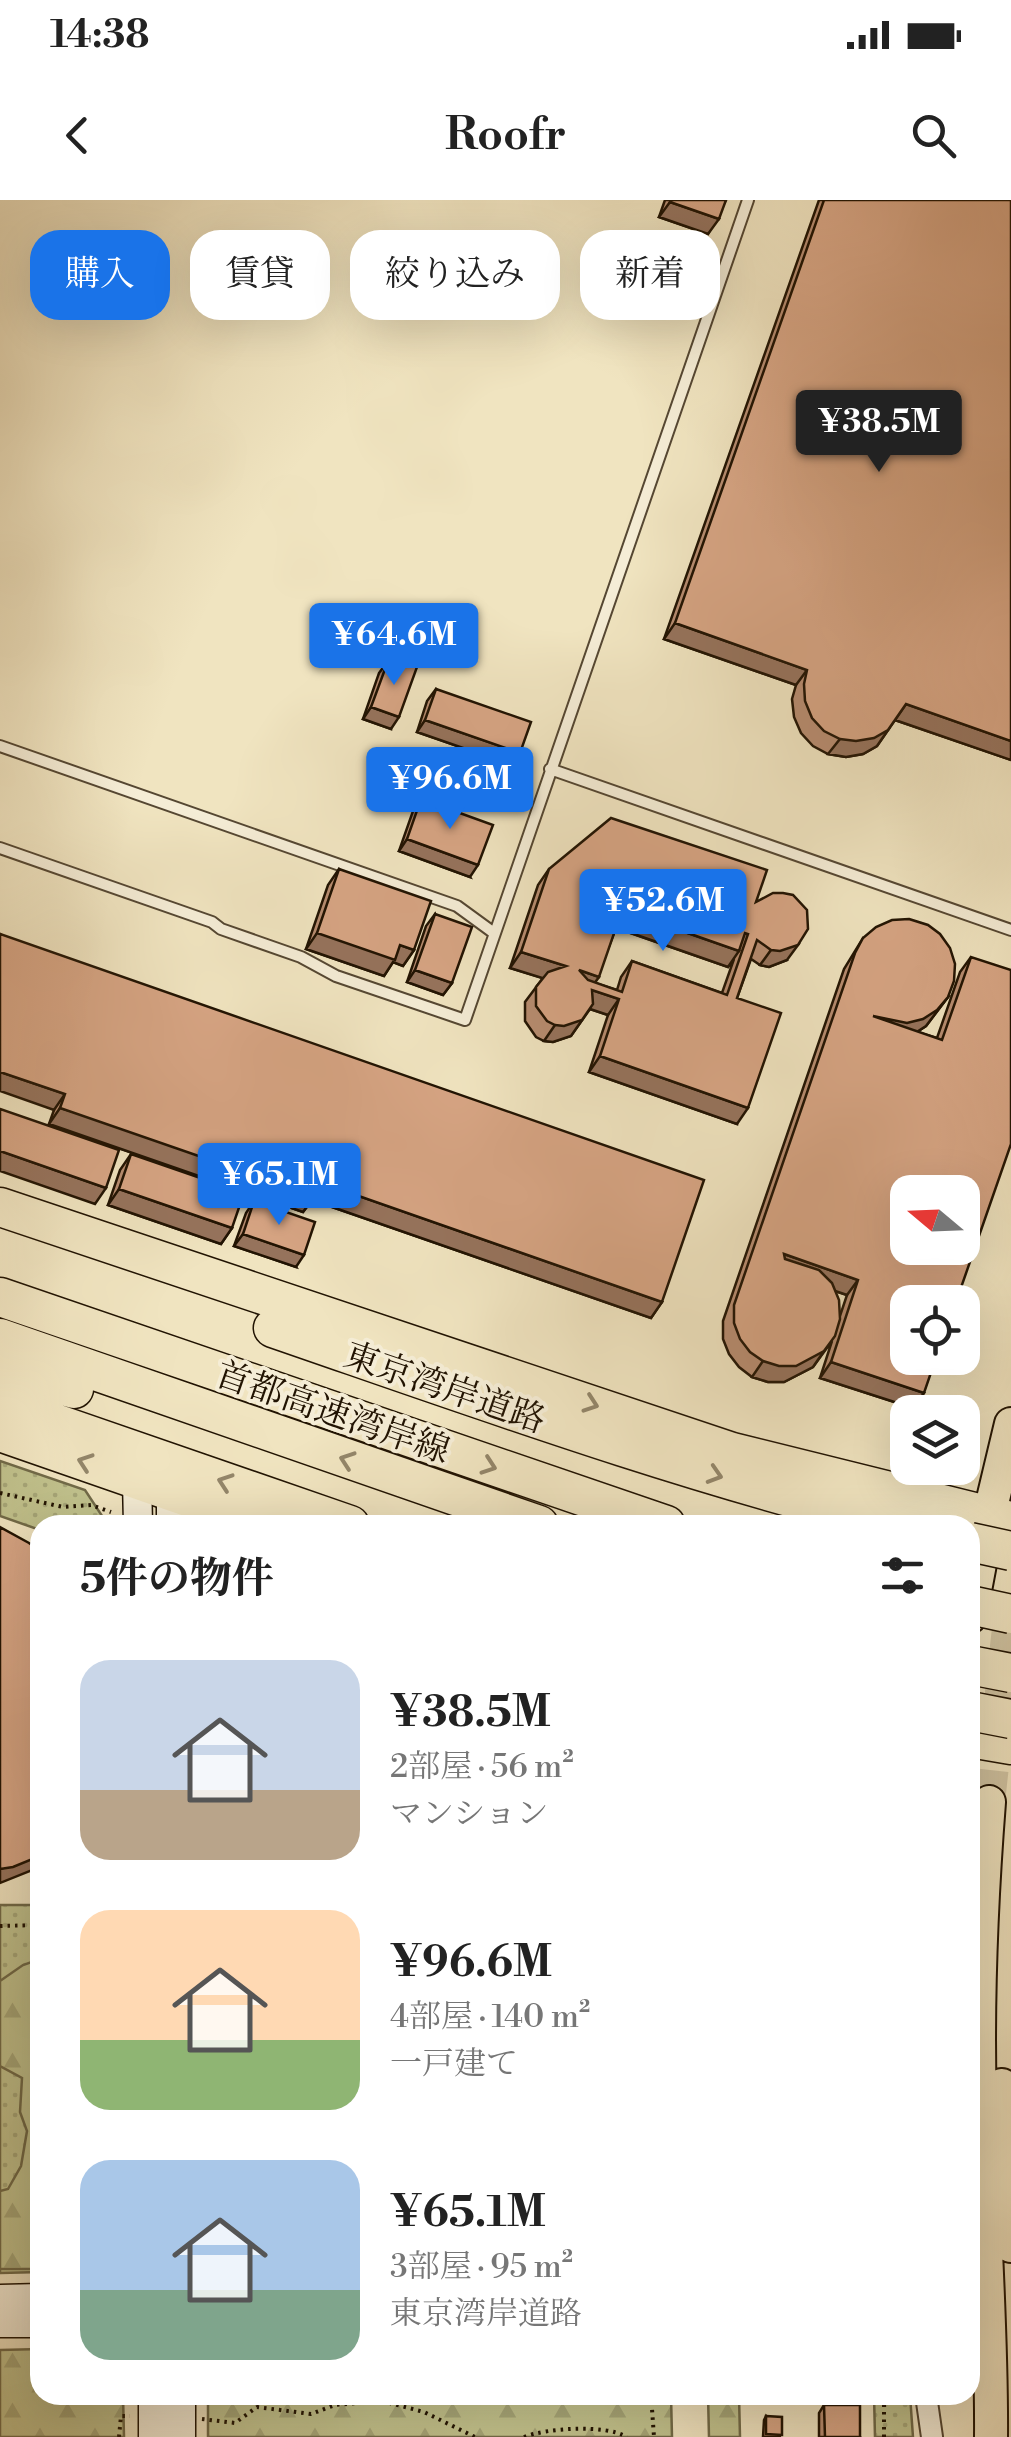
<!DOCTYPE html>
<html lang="ja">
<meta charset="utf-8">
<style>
:root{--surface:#fff;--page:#f2f2f2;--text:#222;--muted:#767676;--accent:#1a73e8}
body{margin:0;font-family:"Libre Bodoni","Noto Serif JP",serif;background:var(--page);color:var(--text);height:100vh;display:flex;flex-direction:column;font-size:38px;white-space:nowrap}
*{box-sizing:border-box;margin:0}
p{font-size:32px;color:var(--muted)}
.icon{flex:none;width:55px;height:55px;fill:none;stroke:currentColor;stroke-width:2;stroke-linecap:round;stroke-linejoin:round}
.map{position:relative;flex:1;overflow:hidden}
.drawer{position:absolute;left:30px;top:1315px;width:950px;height:890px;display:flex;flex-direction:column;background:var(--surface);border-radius:30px;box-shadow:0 10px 40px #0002}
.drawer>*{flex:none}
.banner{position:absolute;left:30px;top:30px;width:952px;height:90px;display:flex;gap:20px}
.needle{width:65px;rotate:289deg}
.tools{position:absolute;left:890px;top:975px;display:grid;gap:20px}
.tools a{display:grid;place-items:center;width:90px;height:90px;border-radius:20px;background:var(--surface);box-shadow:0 10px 40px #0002;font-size:50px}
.price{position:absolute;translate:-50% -85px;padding:0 22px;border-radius:10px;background:var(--accent);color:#fff;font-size:32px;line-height:65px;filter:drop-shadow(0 2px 5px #0008)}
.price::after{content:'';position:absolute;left:50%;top:60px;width:30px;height:22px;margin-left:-15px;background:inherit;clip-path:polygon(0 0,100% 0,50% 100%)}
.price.selected{background:#222;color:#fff}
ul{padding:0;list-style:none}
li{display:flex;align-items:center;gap:30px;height:250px;padding:0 50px}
li span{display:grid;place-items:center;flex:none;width:280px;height:200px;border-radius:30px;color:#555}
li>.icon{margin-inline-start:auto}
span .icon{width:120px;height:120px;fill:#fffc;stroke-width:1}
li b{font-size:42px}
h2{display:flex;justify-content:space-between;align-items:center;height:120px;padding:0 50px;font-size:42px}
.pill{padding:0 35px;border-radius:30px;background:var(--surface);box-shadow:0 10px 40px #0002;font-size:35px;line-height:90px}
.pill.selected{background:var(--accent);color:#fff}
.status{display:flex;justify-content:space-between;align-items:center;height:70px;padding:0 50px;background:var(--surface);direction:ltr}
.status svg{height:28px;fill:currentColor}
header{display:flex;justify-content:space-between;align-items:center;height:130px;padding:0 50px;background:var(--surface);font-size:45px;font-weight:600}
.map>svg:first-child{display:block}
</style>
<div class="status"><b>14:38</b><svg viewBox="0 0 49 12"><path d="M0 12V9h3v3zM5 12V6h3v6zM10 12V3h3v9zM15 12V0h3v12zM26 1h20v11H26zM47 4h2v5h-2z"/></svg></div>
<header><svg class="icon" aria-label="back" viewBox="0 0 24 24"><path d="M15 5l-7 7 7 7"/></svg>Roofr<svg class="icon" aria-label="search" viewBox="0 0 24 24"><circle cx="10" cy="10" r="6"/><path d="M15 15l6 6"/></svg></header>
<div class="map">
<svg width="1011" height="2237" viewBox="0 0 1011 2237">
<defs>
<pattern id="green-dots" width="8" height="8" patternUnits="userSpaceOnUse" patternTransform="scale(2.5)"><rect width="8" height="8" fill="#c1c28d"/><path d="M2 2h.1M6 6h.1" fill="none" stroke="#a6a678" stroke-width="1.8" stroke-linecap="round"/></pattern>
<pattern id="forest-firs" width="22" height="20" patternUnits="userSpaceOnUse" patternTransform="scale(2.5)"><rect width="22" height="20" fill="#c1c28d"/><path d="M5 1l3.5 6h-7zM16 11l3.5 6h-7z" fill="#a6a678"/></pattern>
</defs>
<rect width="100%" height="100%" fill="#f0e4c0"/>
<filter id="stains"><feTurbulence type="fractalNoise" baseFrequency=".002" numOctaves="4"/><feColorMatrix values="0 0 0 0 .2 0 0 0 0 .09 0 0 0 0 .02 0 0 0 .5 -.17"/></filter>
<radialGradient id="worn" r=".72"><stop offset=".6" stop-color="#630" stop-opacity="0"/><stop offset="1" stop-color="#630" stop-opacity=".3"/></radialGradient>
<!-- green -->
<path fill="url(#green-dots)" stroke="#716a48" stroke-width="2.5" d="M0,1261L85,1290L108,1325H40V1330L0,1316Z
M0,1705H40V2072L0,2073Z
M874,2195H910L913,2237H875Z"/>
<!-- forest -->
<path fill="url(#forest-firs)" stroke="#716a48" stroke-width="2.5" d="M40,1759V2069H0V1991L8,1989L21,1966L27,1931L20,1912L22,1878L0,1866V1781L23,1765Z
M40,2149V2195H123L124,2237H0V2150Z
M208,2195H671L672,2237H208Z
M708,2195H739L740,2237H709Z"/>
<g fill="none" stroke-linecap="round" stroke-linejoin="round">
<!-- primary-tunnel -->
<path stroke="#d1c5a4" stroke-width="32" stroke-dasharray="32 16" stroke-linecap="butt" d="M989,1602L1011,1401"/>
<!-- lane casing -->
<g stroke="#554732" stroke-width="14">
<path id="lane" d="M0,546L457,706L494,733
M550,569L1011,730
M0,648L212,722L221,729L301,757L336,776L465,820L748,0"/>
</g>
<!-- street casing -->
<g stroke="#554732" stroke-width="24">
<path id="street" d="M926,2195L932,2237"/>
</g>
<!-- secondary casing -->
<g stroke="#211302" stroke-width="31">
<path id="secondary" d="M137,1280L138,1325
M171,1292V1325
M0,2099L40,2098
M0,2123H40
M970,2144L973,2149
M153,2195V2237
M181,2195V2237"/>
</g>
<!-- primary casing -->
<g stroke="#211302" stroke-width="36">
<path id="primary" d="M970,1417L989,1316L1011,1224
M989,1602C981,1704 977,1806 980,1908C983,2018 992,2127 991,2237
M1002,1885L1011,2046"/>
</g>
<!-- highway casing -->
<g stroke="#211302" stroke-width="41">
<path id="highway" d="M0,1007L732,1252L1011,1321
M0,1097L666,1325
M273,1128C479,1199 683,1273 895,1325
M0,1138L539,1325
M0,1168L74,1189
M0,1204L350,1325
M0,1232L268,1325
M970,1538L1011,1545"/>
</g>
<!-- path -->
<path stroke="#211302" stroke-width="4" stroke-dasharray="2.5 5" stroke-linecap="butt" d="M0,1293L63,1307L91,1305L111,1312
M0,1726L40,1725
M651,2195L654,2237
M202,2219L235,2223L257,2207L311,2214L335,2205L382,2201L424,2212L475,2237
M119,2237L121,2216H130
M524,2237C547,2228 605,2224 627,2237
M884,2237V2195"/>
<!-- lane -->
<use href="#lane" stroke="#f5edd6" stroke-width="10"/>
<!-- street -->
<use href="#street" stroke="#f5edd6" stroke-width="20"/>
<!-- secondary -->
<use href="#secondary" stroke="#f5edd6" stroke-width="28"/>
<!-- primary -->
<use href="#primary" stroke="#f0e4c0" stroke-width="32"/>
<!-- highway -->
<use href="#highway" stroke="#f0e4c0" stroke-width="38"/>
<!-- highway-bridge casing -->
<g stroke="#211302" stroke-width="41" stroke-linecap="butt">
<path id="highway-bridge" d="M970,1342L1011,1351
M970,1405L1011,1414
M970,1465L1011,1473
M970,1511L1011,1519"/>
</g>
<!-- highway-bridge -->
<use href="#highway-bridge" stroke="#f0e4c0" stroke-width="38"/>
</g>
<!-- wall -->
<path fill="#b88d71" stroke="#211302" stroke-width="2.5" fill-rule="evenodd" d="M665,0H726L708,34L659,17Z
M819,0H1011V560L895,520L877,546L863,554L846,557L828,554L813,546L801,533L794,517L792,499L796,485L664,439Z
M388,461L391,529L363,519L379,473Z
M436,489L512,565L417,532L427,501Z
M421,599L470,677L399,651L413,611Z
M339,669L414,750L403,766L393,762L384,776L306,749L328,685Z
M549,669L756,702L787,760L769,767L760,765L751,759L737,798V924L589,872L608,815L590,809L571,836L553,842L544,841L536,837L525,821V802L543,778L510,768L538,685ZM616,728L728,767L734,759L722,793L632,761L621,777L617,790L595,783Z
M435,714L452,783L443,795L407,782L426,726Z
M0,734L662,1102L651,1118L312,1000L303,1012L49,924L54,910Z
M863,738L948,797L926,826L917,832L937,838L960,772L971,757L913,1208L820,1178L832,1141L813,1167L784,1182H768L752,1177L739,1167L729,1154L723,1139V1121L844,769ZM835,1091L847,1095L840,1116Z
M131,954L232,1028L221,1044L108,1005L120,970Z
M254,1001L296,1067L234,1046L246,1013Z
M824,2205L860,2237H819V2213Z
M766,2216L780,2237H763L764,2220Z"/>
<!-- shaded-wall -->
<path fill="#96735c" stroke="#211302" stroke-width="2.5" d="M670,2L719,19L708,34L659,17Z
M675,423L807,470L796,485L664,439Z
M906,504L1011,541V560L895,520Z
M371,507L399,517L391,529L363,519Z
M425,520L520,553L512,565L417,532Z
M888,530L877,546L863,554L846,557L828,554L840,539Z
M407,639L478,665L470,677L399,651Z
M622,710L739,751L728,767L611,726Z
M317,733L400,745L414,750L403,766L393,762L384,776L306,749Z
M798,745L787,760L769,767L760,765L771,750Z
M521,752L566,766L555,782L510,768Z
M415,770L452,783L443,795L407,782Z
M579,770L599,777L588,792Z
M592,790L619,799L608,815L581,806Z
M948,797L926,826L912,835L873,816Z
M582,820L571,836L553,842L544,841L555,825Z
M600,856L748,908L737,924L589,872Z
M0,872L65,894L54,910L0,891Z
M60,908L319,982L662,1102L651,1118L312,1000L303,1012L49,924Z
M0,951L106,988L95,1004L0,971Z
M119,989L232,1028L221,1044L108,1005Z
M243,1034L304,1055L296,1067L234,1046Z
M784,1054L858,1080L847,1095L773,1070Z
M824,1151L813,1167L784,1182H768L752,1177L763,1161Z
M831,1162L924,1193L913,1208L820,1178Z
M40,1656V1667L0,1683V1669Z
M781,2195H818L815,2199L777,2200Z"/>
<!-- building -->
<path fill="#d6a483" stroke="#211302" stroke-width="2.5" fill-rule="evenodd" d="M671,0H726L719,19L670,2Z
M824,0H1011V541L906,504L888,530L874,538L856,541L840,539L824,531L812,518L805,501L804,484L807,470L675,423Z
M388,461L417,467L399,517L371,507Z
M436,489L531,522L520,553L425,520Z
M421,599L493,625L478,665L407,639Z
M611,618L767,670L756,702L773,693H783L793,695L807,710L808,729L798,745L780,751L771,750L757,740L737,798L781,813L748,908L600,856L619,799L592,790L593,804L582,820L564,826L555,825L547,821L536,806V787L548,772L566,766L521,752L549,669ZM622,710L739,751L745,733L748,734L727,795L632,761L622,792L588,780L579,770L599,777Z
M339,669L431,701L414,750L400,745L395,760L317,733Z
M435,714L472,727L452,783L415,770Z
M909,719L928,725L940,734L950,748L955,764L954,781L948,797L937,810L923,819L907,823L873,816L942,840L971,757L1011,770V944L956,1102H908V1158H936L924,1193L831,1162L858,1080L784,1054L785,1059L819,1070L832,1083L839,1100L840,1119L835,1136L824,1151L796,1166H779L763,1161L750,1152L740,1139L734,1123V1105L855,753L863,738L876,727L892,720ZM908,992H962V1048H908Z
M0,734L704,980L662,1102L319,982L314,996L60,908L65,894L0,872Z
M0,909L119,950L106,988L0,951Z
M131,954L244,993L232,1028L119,989Z
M254,1001L315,1022L304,1055L243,1034Z
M0,1327L29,1343L40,1351V1656L13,1667L0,1669Z
M824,2205H860V2237H825Z
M766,2216L782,2217V2235L766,2234Z"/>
<!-- one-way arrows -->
<defs><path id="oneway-chevron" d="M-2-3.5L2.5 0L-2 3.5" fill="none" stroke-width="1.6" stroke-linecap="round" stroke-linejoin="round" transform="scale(2.5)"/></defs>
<g stroke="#93866a">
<use href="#oneway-chevron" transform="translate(591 1204) rotate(19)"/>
<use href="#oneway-chevron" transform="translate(347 1260) rotate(-161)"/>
<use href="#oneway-chevron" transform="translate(85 1262) rotate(-161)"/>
<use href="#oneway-chevron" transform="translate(489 1266) rotate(19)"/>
<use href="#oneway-chevron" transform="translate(715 1275) rotate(17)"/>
<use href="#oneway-chevron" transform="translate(225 1282) rotate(-161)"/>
</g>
<g text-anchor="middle" stroke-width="8" stroke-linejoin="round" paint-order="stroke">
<!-- street labels -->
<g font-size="35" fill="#211302" stroke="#f5edd6">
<text transform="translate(445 1187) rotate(19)" y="12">東京湾岸道路</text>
<text transform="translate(333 1212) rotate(19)" y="12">首都高速湾岸線</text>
</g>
</g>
<rect width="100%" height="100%" filter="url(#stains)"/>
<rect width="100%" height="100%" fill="url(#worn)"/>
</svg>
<div class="tools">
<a><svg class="needle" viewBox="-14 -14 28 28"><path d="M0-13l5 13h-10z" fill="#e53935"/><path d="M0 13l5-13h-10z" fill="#767676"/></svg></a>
<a><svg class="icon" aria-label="locate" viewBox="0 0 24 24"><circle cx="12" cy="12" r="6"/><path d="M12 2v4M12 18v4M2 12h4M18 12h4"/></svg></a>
<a><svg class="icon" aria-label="layers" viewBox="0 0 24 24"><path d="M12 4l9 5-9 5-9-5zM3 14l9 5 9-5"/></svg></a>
</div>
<b class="price selected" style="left:879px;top:275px">¥38.5M</b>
<b class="price" style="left:394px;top:488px">¥64.6M</b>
<b class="price" style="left:450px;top:632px">¥96.6M</b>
<b class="price" style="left:663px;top:754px">¥52.6M</b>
<b class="price" style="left:279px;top:1028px">¥65.1M</b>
<div class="banner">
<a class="pill selected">購入</a>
<a class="pill">賃貸</a>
<a class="pill">絞り込み</a>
<a class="pill">新着</a>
</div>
<section class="drawer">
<h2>5件の物件<svg class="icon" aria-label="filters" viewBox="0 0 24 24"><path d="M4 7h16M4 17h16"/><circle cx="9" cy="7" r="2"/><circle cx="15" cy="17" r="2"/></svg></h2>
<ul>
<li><span style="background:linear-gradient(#c9d6e8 65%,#b9a48a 0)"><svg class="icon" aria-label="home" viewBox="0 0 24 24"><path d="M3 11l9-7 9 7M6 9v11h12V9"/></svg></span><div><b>¥38.5M</b><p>2部屋 · 56 m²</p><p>マンション</p></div></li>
<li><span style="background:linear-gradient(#ffd9b3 65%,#8fb573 0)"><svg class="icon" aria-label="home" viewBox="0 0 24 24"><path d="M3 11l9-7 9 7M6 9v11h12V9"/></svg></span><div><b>¥96.6M</b><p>4部屋 · 140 m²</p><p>一戸建て</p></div></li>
<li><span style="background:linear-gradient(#a9c7e8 65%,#7fa58c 0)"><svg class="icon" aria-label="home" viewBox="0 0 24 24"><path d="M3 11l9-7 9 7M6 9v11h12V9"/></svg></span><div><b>¥65.1M</b><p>3部屋 · 95 m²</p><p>東京湾岸道路</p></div></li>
</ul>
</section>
</div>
